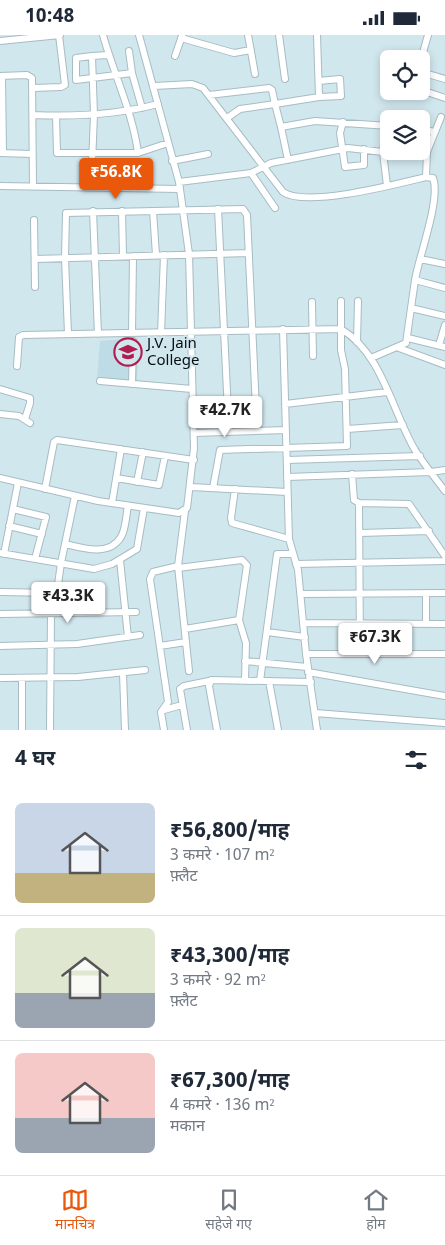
<!DOCTYPE html>
<html lang="hi">
<meta charset="utf-8">
<style>
:root{--surface:#fff;--page:#f6f6f7;--text:#1f2937;--muted:#747a83;--line:#e0e1e3;--accent:#ea580c}
body{margin:0;font-family:Georgia,"Noto Sans Devanagari",serif;background:var(--page);color:var(--text);height:100vh;display:flex;flex-direction:column;font-size:19px;white-space:nowrap}
*{box-sizing:border-box;margin:0}
p{font-size:16px;color:var(--muted)}
.icon{flex:none;width:28px;height:28px;fill:none;stroke:currentColor;stroke-width:2;stroke-linecap:round;stroke-linejoin:round}
.map{position:relative;height:695px;overflow:hidden}
.details{display:flex;flex-direction:column;background:var(--surface);flex:1}
.details>*{flex:none}
.fabs{position:absolute;left:380px;top:15px;display:grid;gap:10px}
.fabs a{display:grid;place-items:center;width:50px;height:50px;border-radius:8px;background:var(--surface);box-shadow:0 2px 8px #0003;font-size:25px}
.price{position:absolute;translate:-50% -42px;padding:0 11px;border-radius:5px;background:#fff;color:#222;font-size:16px;line-height:32px;filter:drop-shadow(0 1px 2px #0008)}
.price::after{content:'';position:absolute;left:50%;top:30px;width:15px;height:11px;margin-left:-8px;background:inherit;clip-path:polygon(0 0,100% 0,50% 100%)}
.price.active{background:var(--accent);color:#fff}
ul{padding:0;list-style:none}
li{display:flex;align-items:center;gap:15px;height:125px;padding:0 15px}
li+li{border-top:1px solid var(--line)}
li span{display:grid;place-items:center;flex:none;width:140px;height:100px;border-radius:8px;color:#555}
li>.icon{margin-inline-start:auto}
span .icon{width:60px;height:60px;fill:#fffc;stroke-width:1}
li b{font-size:21px}
h2{display:flex;justify-content:space-between;align-items:center;height:60px;padding:0 15px;font-size:21px}
.status{display:flex;justify-content:space-between;align-items:center;height:35px;padding:0 25px;background:var(--surface);direction:ltr}
.status svg{height:14px;fill:currentColor}
.menu{display:flex;justify-content:space-around;align-items:center;height:70px;border-top:1px solid var(--line);background:var(--surface);font-size:14px;color:var(--muted)}
.menu a{display:grid;justify-items:center;gap:2px}
.menu .active{color:var(--accent)}
.map>svg:first-child{display:block}
</style>
<div class="status"><b>10:48</b><svg viewBox="0 0 49 12"><path d="M0 12V9h3v3zM5 12V6h3v6zM10 12V3h3v9zM15 12V0h3v12zM26 1h20v11H26zM47 4h2v5h-2z"/></svg></div>
<div class="map">
<svg width="445" height="695" viewBox="0 0 445 695">
<rect width="100%" height="100%" fill="#d1e7ee"/>
<!-- built -->
<path fill="#bddce6" d="M138,303L137,348L97,344L100,306Z"/>
<g fill="none" stroke-linecap="round" stroke-linejoin="round">
<!-- minor casing -->
<g stroke="#a7bcc3" stroke-width="8">
<path id="minor" d="M103,0C114,40 133,78 138,118
M248,0L255,39
M279,0L285,44
M317,0L319,62
M428,0L422,21L421,37L445,44
M181,3L234,18L251,15
M0,6L60,0
M129,16L132,38
M92,21L76,23V45L132,38L142,73
M175,21L182,1
M0,41L27,40L32,43L33,152
M2,41L3,118
M154,51L192,49L203,53L283,157C306,173 397,149 426,142L433,143C441,164 419,221 415,245
M33,53L61,52L65,50L59,0
M421,55L445,63
M209,60L269,53L272,55L275,69L319,62L341,61L340,44L319,46
M33,80C76,82 116,80 158,69
M56,81L57,118H138L168,108
M227,83L240,74L275,69L281,92
M343,87L340,98L345,132L364,130V114
M421,94L434,97
M1,118L32,119
M288,125L281,92L315,86L389,91
M172,126L208,119
M251,138L275,173
M426,142L427,117L441,82
M179,147L251,138L271,128L348,113L383,117H427
M0,151L180,154
M387,151L383,117L387,91
M91,153L94,80L92,21L108,20
M218,174L229,397
M93,176L98,299
M122,176L123,221
M153,176L156,220
M34,185L35,252
M35,224L249,218
M420,224L445,229
M312,267L313,321
M411,273L445,281
M283,294L289,504L298,535L306,619L317,695
M132,298L133,221
M161,298L164,220
M68,299L65,223L66,178L243,174L247,180L257,396
M408,303L445,312
M357,307L358,266
M439,310L445,290
M399,313L445,330
M371,323L406,308L415,245L445,253
M17,331L19,302L23,300L341,294C382,318 392,376 415,415C424,429 435,443 445,456
M100,346L192,354
M132,349L133,306
M0,354L30,363V368L25,384
M285,369L387,357
M0,379L19,381L30,388
M347,394L403,390
M194,398L286,395
M287,425L420,421
M352,439L354,465L359,468L360,619
M287,442L431,437L445,435
M0,443L98,466L179,478L187,473L194,413L189,219L179,147L139,0
M116,443L159,450L165,421
M137,447L143,417
M191,452L287,457
M213,453L220,415L347,411L345,334L341,315V266
M45,454L54,407L57,405L194,425
M235,454L231,483L232,488L289,504
M112,468L121,414
M359,468L409,469L445,521
M13,474L46,482L35,524
M9,491L42,499
M360,498L429,496
M65,509C82,513 109,522 121,502C126,494 126,480 128,471
M0,518L94,534L112,529L137,514L144,473
M4,519L18,448
M120,525L128,602
M296,529L445,526
M178,531L189,636
M178,533L242,525L247,530L239,585L185,594
M0,557L57,558
M426,558V589
M301,559L445,558
M54,578L61,528L75,461
M0,579L136,577
M239,585L246,608L245,645
M304,588L445,589
M267,597L305,602
M0,611L77,609L140,600
M160,611L186,607
M306,619H445
M245,626L307,632
M308,637L445,661
M123,638L125,695
M0,643L78,642L145,635
M260,646L277,519H293
M269,646L278,695
M164,675L182,670
M315,678L445,688
M22,695V643
M50,695L51,578
M164,695L161,677L168,667L150,544L153,537L178,531L185,476
M187,695L180,654L184,651L209,646
M217,695L209,651L211,645L311,647"/>
</g>
<!-- minor -->
<use href="#minor" stroke="#fff" stroke-width="6"/>
</g>
<!-- icons -->
<defs>
<g id="university-ring" transform="scale(1.4375)"><circle r="9.5" fill="#d1e7ee" stroke="#af1e4e" stroke-width="1.5"/><path d="M0-5L7-2L0 1L-7-2ZM-4 1L0 2.5L4 1V4Q0 6-4 4Z" fill="#af1e4e"/></g>
</defs>
<g fill-rule="evenodd">
<use href="#university-ring" x="128" y="317"/>
</g>
<g text-anchor="middle" stroke-width="4" stroke-linejoin="round" paint-order="stroke">
<!-- poi labels -->
<g font-size="15" fill="#081012" stroke="#d1e7ee" text-anchor="start">
<text x="147" y="313">J.V. Jain<tspan x="147" dy="17">College</tspan></text>
</g>
</g>
</svg>
<div class="fabs">
<a><svg class="icon" aria-label="locate" viewBox="0 0 24 24"><circle cx="12" cy="12" r="6"/><path d="M12 2v4M12 18v4M2 12h4M18 12h4"/></svg></a>
<a><svg class="icon" aria-label="layers" viewBox="0 0 24 24"><path d="M12 4l9 5-9 5-9-5zM3 14l9 5 9-5"/></svg></a>
</div>
<b class="price active" style="left:116px;top:165px">₹56.8K</b>
<b class="price" style="left:225px;top:403px">₹42.7K</b>
<b class="price" style="left:68px;top:589px">₹43.3K</b>
<b class="price" style="left:375px;top:630px">₹67.3K</b>
</div>
<section class="details">
<h2>4 घर<svg class="icon" aria-label="filters" viewBox="0 0 24 24"><path d="M4 7h16M4 17h16"/><circle cx="9" cy="7" r="2"/><circle cx="15" cy="17" r="2"/></svg></h2>
<ul>
<li><span style="background:linear-gradient(#c9d6e8 70%,#c2b280 0)"><svg class="icon" aria-label="home" viewBox="0 0 24 24"><path d="M3 11l9-7 9 7M6 9v11h12V9"/></svg></span><div><b>₹56,800/माह</b><p>3 कमरे · 107 m²</p><p>फ़्लैट</p></div></li>
<li><span style="background:linear-gradient(#dfe7d0 65%,#9aa5b1 0)"><svg class="icon" aria-label="home" viewBox="0 0 24 24"><path d="M3 11l9-7 9 7M6 9v11h12V9"/></svg></span><div><b>₹43,300/माह</b><p>3 कमरे · 92 m²</p><p>फ़्लैट</p></div></li>
<li><span style="background:linear-gradient(#f6c9c9 65%,#9aa5b1 0)"><svg class="icon" aria-label="home" viewBox="0 0 24 24"><path d="M3 11l9-7 9 7M6 9v11h12V9"/></svg></span><div><b>₹67,300/माह</b><p>4 कमरे · 136 m²</p><p>मकान</p></div></li>
</ul>
</section>
<nav class="menu">
<a class="active"><svg class="icon" aria-label="map" viewBox="0 0 24 24"><path d="M3 6l6-2 6 2 6-2v14l-6 2-6-2-6 2zM9 4v14M15 6v14"/></svg>मानचित्र</a>
<a><svg class="icon" aria-label="saved" viewBox="0 0 24 24"><path d="M7 4h10v16l-5-4-5 4z"/></svg>सहेजे गए</a>
<a><svg class="icon" aria-label="home" viewBox="0 0 24 24"><path d="M3 11l9-7 9 7M6 9v11h12V9"/></svg>होम</a>
</nav>
